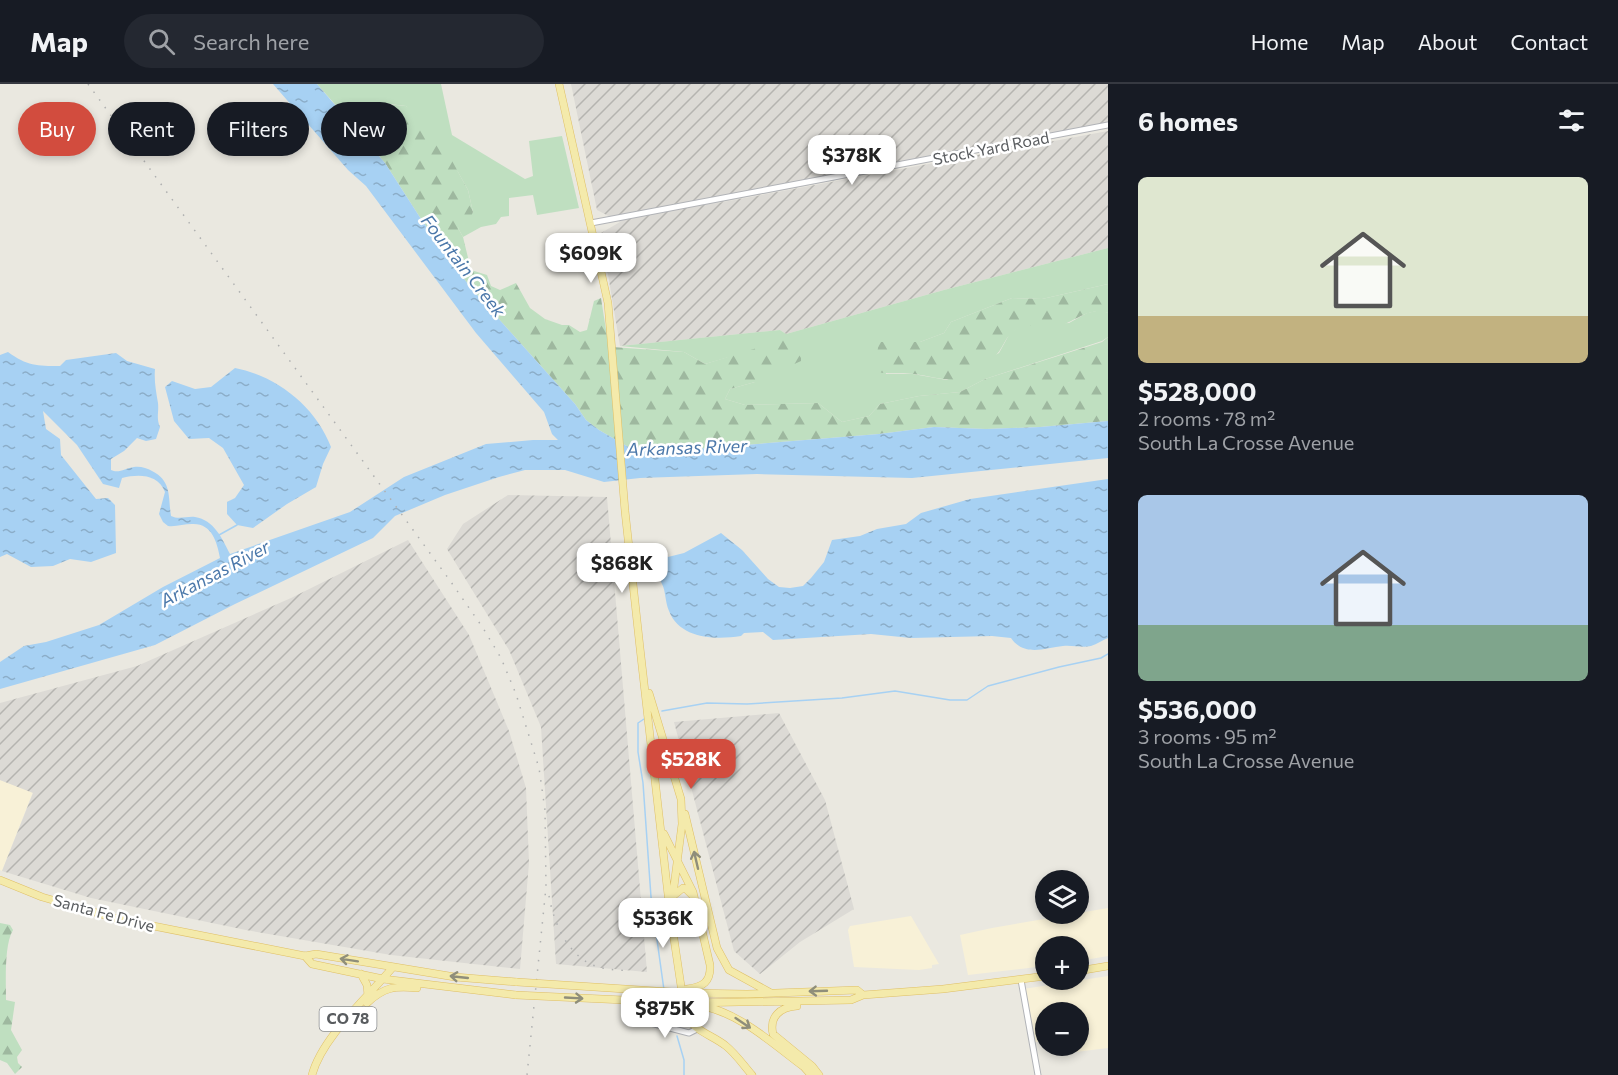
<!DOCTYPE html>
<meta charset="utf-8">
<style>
:root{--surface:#171b24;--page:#242831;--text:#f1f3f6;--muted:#9ea1a6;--line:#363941;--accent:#d24c3e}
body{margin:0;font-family:Commissioner,sans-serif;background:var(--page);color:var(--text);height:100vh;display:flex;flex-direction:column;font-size:22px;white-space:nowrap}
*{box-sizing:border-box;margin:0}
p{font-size:20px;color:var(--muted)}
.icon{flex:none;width:33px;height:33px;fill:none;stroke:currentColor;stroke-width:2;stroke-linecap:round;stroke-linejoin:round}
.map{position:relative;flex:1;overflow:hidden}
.panel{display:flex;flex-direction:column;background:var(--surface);width:510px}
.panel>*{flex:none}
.top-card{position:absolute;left:18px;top:18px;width:570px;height:54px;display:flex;gap:12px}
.buttons{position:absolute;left:1035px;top:786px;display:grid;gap:12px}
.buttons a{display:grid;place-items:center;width:54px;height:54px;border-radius:50%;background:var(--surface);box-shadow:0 3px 9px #0003;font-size:30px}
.price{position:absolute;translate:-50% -51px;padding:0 14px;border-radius:12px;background:#fff;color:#222;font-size:20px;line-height:39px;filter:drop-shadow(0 2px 3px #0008)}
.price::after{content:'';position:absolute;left:50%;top:36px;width:18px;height:14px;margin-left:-9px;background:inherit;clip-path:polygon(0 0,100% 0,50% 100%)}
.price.selected{background:var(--accent);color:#fff}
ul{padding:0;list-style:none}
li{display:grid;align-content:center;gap:12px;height:318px;padding:0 30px}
li span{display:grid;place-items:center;height:186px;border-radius:9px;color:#555}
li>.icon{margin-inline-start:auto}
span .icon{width:108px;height:108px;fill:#fffc;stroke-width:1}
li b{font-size:26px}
h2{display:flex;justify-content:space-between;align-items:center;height:72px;padding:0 30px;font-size:26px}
.tag{padding:0 21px;border-radius:27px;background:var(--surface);box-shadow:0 3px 9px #0003;font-size:21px;line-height:54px}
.tag.selected{background:var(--accent);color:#fff}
header{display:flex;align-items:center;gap:36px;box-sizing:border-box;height:84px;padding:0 30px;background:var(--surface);border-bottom:2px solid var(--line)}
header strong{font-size:28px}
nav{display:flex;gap:33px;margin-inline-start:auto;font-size:21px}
.search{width:420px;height:54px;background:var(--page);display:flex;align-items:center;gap:15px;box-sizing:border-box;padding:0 21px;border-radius:33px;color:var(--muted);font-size:22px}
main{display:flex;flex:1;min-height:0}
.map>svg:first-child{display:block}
</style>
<header>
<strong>Map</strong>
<div class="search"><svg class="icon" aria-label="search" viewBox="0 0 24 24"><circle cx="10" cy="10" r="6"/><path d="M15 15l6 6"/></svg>Search here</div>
<nav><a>Home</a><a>Map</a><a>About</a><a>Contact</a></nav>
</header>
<main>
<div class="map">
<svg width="1108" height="991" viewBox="0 0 1108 991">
<defs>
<pattern id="industrial-furrows" width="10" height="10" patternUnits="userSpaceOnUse" patternTransform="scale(1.5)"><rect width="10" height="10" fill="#dcdad5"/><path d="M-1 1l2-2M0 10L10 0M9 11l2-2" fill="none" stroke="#b5b4b0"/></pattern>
<pattern id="forest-firs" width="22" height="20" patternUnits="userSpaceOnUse" patternTransform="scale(1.5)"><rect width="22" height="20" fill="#bfdfc0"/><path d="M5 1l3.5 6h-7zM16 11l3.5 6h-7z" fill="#9eb89f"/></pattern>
<pattern id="water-ripples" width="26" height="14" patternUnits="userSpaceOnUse" patternTransform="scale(1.5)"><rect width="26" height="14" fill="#a7d1f3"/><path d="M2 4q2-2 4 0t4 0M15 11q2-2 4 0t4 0" fill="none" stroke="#8badc8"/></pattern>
</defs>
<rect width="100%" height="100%" fill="#eae8e0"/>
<!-- commercial -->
<path fill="#f8f1d7" d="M0,696L33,708L2,787L0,786Z
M1108,824V872L1079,877L1078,862H1046L1045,882L968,891L960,851L992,844Z
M911,832L939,880L932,881V884L919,886L854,883L848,846L850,842Z
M1108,892V964L1068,969L1067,962H1078V928H1046L1045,956L1032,959L1023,905Z"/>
<!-- industrial -->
<path fill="url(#industrial-furrows)" d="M571,0H1108V43L701,122L1108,47V164L944,206L786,250L780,246L620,262L601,149L620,138L597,126Z
M508,411L607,413L647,888L556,880L541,643L509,566L447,465L463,440Z
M408,456L469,551L509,647L526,704L529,779L520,885L391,871L246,846L91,814L2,787L33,709L0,696V619L137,582L291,514Z
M779,629L825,716L854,825L800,858L760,890L734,867L674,638Z"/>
<!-- green -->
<path fill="#bfdfc0" d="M317,0H441L452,51L525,95L533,92L529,57L562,52L579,124L537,131L533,111L509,114V132L501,133L496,140L481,143L463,153L458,144L473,128L468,106L458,88L406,22C378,19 368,13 348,35Z
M1108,164V200L1042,215L1012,214L951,238L944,249L920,258H879L886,290H913L947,296L999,269L1010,249L1022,241L1069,239L1087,229L1101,226L1108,229V253L1102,257L985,295L960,308L919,312L880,320L869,332L842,338L818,319L745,321L725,315L730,305L755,298L729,273L705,280L684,268L620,262L780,246L786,250L944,206Z"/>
<!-- forest -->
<path fill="url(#forest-firs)" d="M373,19L406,22L434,44L468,106L473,128L468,139L458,144L463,153L471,186L487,191L491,202L500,206L516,199L530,224L545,235L562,241H569L580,248L587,246L594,217L601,214L608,259L612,263L684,268L705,280L786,255L801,263V277L755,298L730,305L725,315L745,321L818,319L842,338L869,332L880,320L919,312L960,308L985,295L1102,258L1108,253V337L1040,343L986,345L934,343L879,350L671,367L630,364L599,346L586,336L575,320L470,203L421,135L385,79L349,36L360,22Z
M1108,200V229C1087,221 1072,242 1052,243C1037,244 1026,237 1013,248C1007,252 1004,260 1000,266C996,273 976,290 969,293C950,300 933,292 914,290C900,288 888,291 874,287L879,258H920L944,249L951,238L1012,214L1042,215Z
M0,839L10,841L13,846C4,861 6,897 6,916L15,918L11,946L22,966L17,973L18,979L22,983L15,990L7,979L0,976Z"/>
<!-- water -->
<path fill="url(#water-ripples)" d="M273,0H317L385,79L421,135L470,203L575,320L586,336L599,346L630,364L671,367L879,350L934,343L986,345L1040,343L1108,337V374L912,394L757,390L640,394L604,398L565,386H525L499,393L445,411L395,432L373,454L235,520L155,561L0,605V578L24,562L46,558L99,541L163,503L220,474C217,458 212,439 192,440C184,440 176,443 168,442L163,438L159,430L165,408C158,390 139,390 122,394L119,404L103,400L77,361L43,327L46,345L60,355L61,371L96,415L108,414L115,421L116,469L91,478L70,475L53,482L31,483L7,470L0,473V271L8,268C27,282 37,282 60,282L66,276L116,269L127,277L155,285C154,297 156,307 158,319C159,329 156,334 160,343L156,355L146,357L137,354L124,367L111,375V386C119,390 125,384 134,383C140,382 147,384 152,387C172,397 168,413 171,432C179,436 187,432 195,433C214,436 222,454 230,470L350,428L404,393L486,360L533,356H558L552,350L544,328L476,249L366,102L348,86Z
M235,284C277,292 316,323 331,363L323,380L316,403L287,420L253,444L237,441L227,430V418L235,414L244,401L223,364L209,354L189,355L174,337L165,303L172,297L195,305L211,303Z
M1108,395V554C1103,556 1097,560 1091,562C1083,564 1072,561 1063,562C1045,564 1024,573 1011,554L992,552L911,554L871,550L773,556L763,548L744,549L741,552C715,556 680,555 669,527C665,518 666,508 662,500C656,485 646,484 653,466L663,468L668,473L684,469L721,449L742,466L768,495L779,503L790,504L803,502L811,494L824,478L832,456L860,452L877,445L906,440L921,429L970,415Z"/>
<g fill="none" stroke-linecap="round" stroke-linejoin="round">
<!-- stream -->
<path stroke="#a7d1f3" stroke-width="1.5" d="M219,451L237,441
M662,627L707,619L747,620L842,614L895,607L950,616H967L988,602L1059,583L1101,574L1108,570
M644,635L638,639V668L643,699L651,813L664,906
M666,920L671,939
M677,952L684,976V991"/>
<!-- minor casing -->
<g stroke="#b1b3b7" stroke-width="7">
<path id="minor" d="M591,139L1108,41
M655,689L672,686
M1021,896L1038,991
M627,937L647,938L689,949L697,945"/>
</g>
<!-- major casing -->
<g stroke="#dfbf65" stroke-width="8">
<path id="major" d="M559,0L608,219L625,427L640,564L670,828L685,929C694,948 711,950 726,962C736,970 744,982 752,991
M649,609L681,715L682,740L672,818
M685,730L717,864L729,886L771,909
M664,750L693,808L710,881C711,898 703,903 687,905
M0,796L42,813L118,835L305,872L316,870L455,893L517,898
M673,812L683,804L686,805L692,811
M305,872L312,880L383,895L516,911
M1078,887L1108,882
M361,890L367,901L368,912
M687,909L747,910L857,906L863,911
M367,919C384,903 394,902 417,904
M689,919L851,916L863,911L943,905L1046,892
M703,922C741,930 773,960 804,983L811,991
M797,922C780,923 769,933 773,950L812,982L819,991
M312,991C322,953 368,913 393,883"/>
</g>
<!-- minor -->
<use href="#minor" stroke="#fff" stroke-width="5"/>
<!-- major -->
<use href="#major" stroke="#f4eaab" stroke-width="7"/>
<!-- rail -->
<path stroke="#afb0b0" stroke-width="1.5" stroke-dasharray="1.5 8" stroke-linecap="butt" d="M88,0L451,498L483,544L501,574L516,610L539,684L545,726L546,803L527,991
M549,812C554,841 570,877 602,884C611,886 621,886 630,887"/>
<!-- major-bridge casing -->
<g stroke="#dfbf65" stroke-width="8" stroke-linecap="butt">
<path id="major-bridge" d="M517,898L687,909
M516,911L689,919"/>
</g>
<!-- major-bridge -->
<use href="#major-bridge" stroke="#f4eaab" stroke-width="7"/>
</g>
<!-- one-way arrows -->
<defs><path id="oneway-shaft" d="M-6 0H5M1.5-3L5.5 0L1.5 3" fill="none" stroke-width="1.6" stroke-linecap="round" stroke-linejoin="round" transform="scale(1.5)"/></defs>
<g stroke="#8f8e7a">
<use href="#oneway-shaft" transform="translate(696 776) rotate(-103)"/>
<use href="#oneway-shaft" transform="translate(349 876) rotate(-171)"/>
<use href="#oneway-shaft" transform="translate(459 893) rotate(-174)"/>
<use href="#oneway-shaft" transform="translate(818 907) rotate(178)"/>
<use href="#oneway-shaft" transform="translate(574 914) rotate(3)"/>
<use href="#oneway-shaft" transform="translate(743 939) rotate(34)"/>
</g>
<g text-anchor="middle" stroke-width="5" stroke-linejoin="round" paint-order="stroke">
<!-- shield labels -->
<rect fill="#fff" stroke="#8b8d8f" stroke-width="1.5" x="319.5" y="923" width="57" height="24" rx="4.5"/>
<g font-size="15" font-weight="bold" fill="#595c5f">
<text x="348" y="940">CO 78</text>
</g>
<!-- street labels -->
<g font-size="16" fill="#595c5f" stroke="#fff">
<text transform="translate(991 64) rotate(-11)" y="6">Stock Yard Road</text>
<text transform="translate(104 829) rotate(15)" y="6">Santa Fe Drive</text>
</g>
<!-- water labels -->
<g font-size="18" font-style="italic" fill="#4b78aa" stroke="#fff">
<text transform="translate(463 182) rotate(52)" y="6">Fountain Creek</text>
<text transform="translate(687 364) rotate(-2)" y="6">Arkansas River</text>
<text transform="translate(215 490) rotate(-28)" y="6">Arkansas River</text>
</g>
</g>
</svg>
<div class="buttons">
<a><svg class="icon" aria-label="layers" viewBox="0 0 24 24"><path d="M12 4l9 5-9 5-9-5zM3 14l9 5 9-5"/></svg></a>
<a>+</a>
<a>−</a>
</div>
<b class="price" style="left:852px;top:102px">$378K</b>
<b class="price" style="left:591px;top:200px">$609K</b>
<b class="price" style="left:622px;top:510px">$868K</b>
<b class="price selected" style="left:691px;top:706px">$528K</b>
<b class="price" style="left:663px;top:865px">$536K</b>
<b class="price" style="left:665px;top:955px">$875K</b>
<div class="top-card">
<a class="tag selected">Buy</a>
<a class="tag">Rent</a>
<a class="tag">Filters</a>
<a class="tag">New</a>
</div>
</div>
<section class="panel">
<h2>6 homes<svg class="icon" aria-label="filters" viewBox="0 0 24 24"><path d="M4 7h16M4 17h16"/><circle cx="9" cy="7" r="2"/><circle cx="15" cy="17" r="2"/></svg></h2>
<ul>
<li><span style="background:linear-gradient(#dfe7d0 75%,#c2b280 0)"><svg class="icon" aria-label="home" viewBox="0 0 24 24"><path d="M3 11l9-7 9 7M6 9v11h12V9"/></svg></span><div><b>$528,000</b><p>2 rooms · 78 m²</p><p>South La Crosse Avenue</p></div></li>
<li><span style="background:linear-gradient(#a9c7e8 70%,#7fa58c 0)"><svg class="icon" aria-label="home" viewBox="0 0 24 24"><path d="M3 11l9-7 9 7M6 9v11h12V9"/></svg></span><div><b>$536,000</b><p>3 rooms · 95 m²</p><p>South La Crosse Avenue</p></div></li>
</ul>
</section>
</main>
